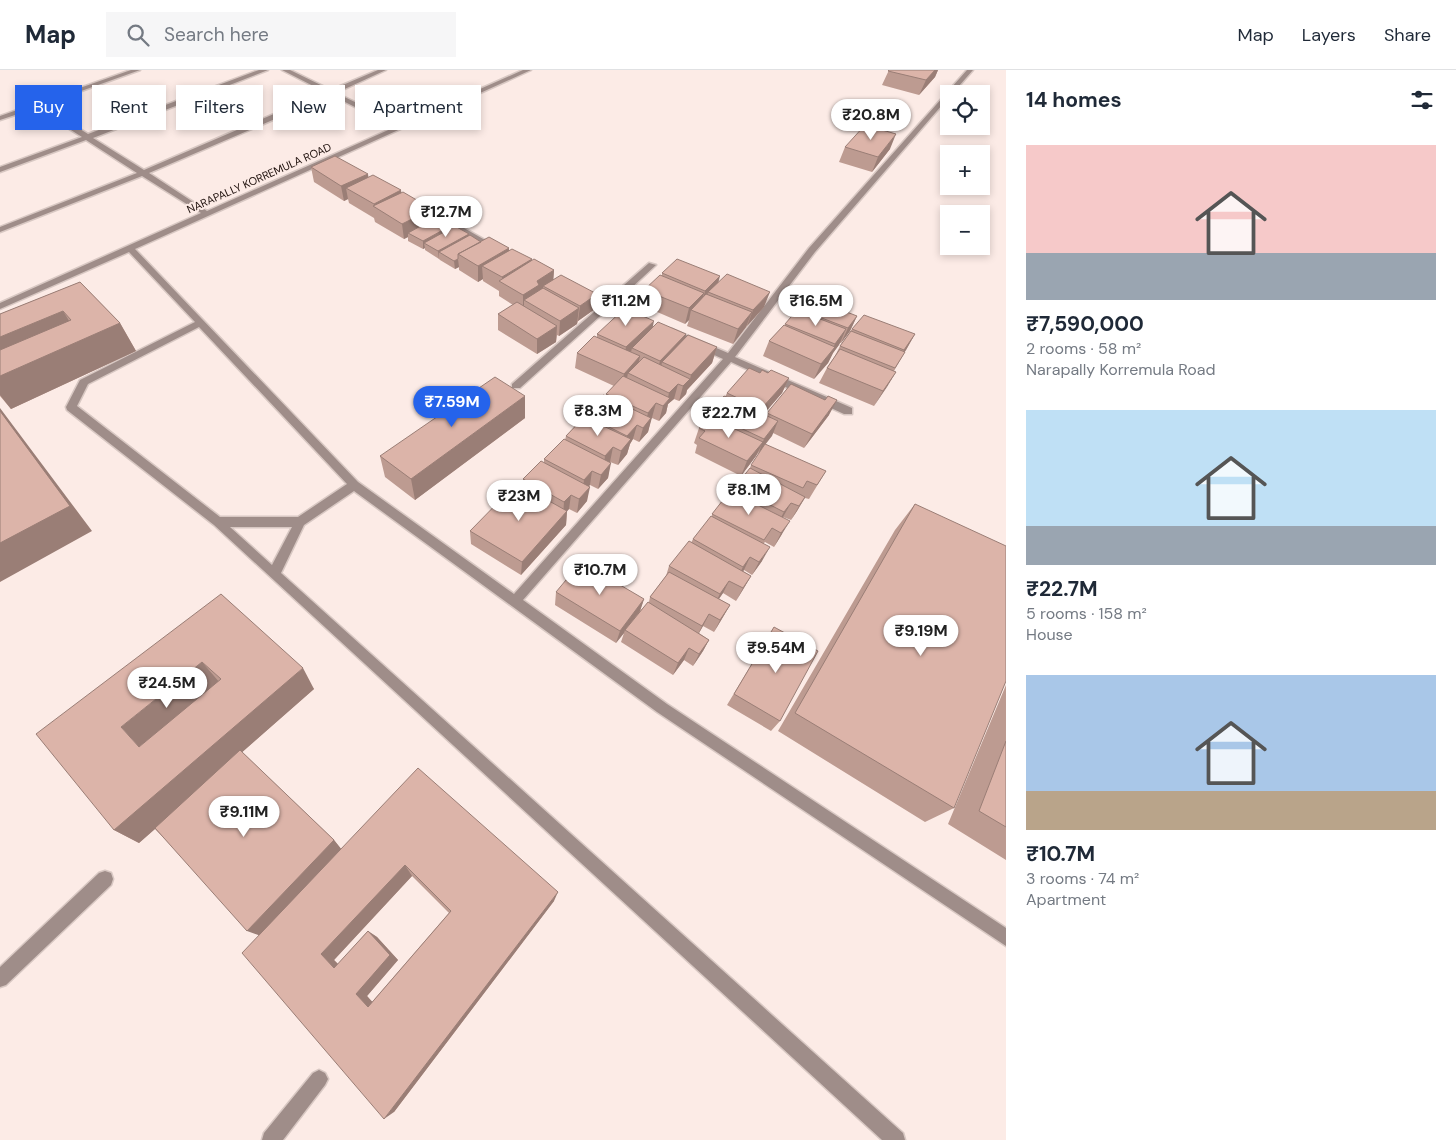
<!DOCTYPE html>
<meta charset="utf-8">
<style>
:root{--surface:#fff;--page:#f6f6f7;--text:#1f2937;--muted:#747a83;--line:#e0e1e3;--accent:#2563eb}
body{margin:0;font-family:"DM Sans",sans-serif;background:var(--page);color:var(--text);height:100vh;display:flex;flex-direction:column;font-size:19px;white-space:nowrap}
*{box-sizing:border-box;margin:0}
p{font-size:16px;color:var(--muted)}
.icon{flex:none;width:28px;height:28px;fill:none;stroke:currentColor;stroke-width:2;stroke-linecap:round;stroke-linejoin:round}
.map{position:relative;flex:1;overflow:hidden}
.drawer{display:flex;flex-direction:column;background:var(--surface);width:450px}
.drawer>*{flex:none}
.top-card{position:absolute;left:15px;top:15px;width:475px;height:45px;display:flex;gap:10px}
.tools{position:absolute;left:940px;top:15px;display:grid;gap:10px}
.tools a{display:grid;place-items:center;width:50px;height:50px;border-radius:0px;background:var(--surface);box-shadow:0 2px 8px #0003;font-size:25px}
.price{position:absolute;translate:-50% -42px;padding:0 11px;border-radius:18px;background:#fff;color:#222;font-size:16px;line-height:32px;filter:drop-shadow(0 1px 2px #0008)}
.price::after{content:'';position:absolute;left:50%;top:30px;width:15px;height:11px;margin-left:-8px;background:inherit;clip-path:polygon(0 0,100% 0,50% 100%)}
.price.active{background:var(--accent);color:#fff}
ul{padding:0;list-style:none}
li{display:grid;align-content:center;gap:10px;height:265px;padding:0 20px}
li span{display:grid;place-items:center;height:155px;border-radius:0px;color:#555}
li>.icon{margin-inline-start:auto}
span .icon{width:90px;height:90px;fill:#fffc;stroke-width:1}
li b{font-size:21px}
h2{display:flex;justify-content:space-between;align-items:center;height:60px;padding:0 20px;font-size:21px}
.pill{padding:0 18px;border-radius:0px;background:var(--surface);box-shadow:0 2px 8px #0003;font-size:18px;line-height:45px}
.pill.active{background:var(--accent);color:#fff}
header{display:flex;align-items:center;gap:30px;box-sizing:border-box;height:70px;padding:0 25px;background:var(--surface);border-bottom:1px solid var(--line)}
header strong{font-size:24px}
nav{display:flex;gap:28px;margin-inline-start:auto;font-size:18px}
.search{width:350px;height:45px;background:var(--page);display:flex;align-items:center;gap:12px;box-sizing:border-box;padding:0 18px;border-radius:0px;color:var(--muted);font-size:19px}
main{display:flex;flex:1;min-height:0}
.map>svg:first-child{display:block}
</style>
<header>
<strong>Map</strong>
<div class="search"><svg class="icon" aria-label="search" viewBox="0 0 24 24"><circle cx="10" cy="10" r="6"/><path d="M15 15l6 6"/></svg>Search here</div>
<nav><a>Map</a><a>Layers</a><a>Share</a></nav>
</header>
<main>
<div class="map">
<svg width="1006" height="1070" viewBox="0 0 1006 1070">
<rect width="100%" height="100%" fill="#fcebe6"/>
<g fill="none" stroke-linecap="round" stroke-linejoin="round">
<!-- minor casing -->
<g stroke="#d8c8c3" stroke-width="3">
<path id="minor" d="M131,0H140L42,35L88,64L259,0H268L93,68L144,100L325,22L282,0H290L331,20L378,0H386L336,23L401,54L523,0H531L135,179L358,412L514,524L723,289L666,263V259H672L728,283L809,178L967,0H973L952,24H949V27L815,182L735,287L852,338V344H844L731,292L523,530L667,634L1006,858V876L657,642L354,421L304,455L281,503L903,1063L905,1070H882L214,455L67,340L66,337L80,310L195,252L129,182L0,239V233L201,143L142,106L0,162V157L137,103L86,70L0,102V97L82,67L36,38L0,50V46ZM331,25L395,57L207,141L149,103ZM199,257L347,414L298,447H220L77,336L88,314ZM230,457H292L272,495Z
M416,134H422L499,178L492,180L416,138Z
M649,193L656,195L614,234L640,245V249H634L609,238L520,318H512V314L602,235L579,225V221H585L607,230Z
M105,801L111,803L113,809L111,815L6,915L0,917V897L99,803Z
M319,1000L325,1003L328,1009L325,1015L283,1070H262L264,1063L313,1003Z"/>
</g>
<!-- minor -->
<use href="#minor" fill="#9f8d89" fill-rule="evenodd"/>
</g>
<!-- wall -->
<path fill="#bd9b91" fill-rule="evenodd" d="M889,0H938L935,7L919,25L882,15Z
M845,77L890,79L872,102L839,92Z
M311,97L368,104V107L401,120V123L433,149L452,155V158L469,164V165L481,172L509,178V180L531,191L554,200L553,210L595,239L578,251L577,254L559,266L557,265L556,272L537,284L498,260V244L513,235L499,226V221L483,211V209L478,212L459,200V197L455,199L440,190L439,189L425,180V178L423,179L408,171V167L404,169L375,152L374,148L349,133L348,129L344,131L314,112Z
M662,203L719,212L764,237L747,256L733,274L687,256L689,250L685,254L641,235L644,220L662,206Z
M80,212L120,253L136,281L11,339L0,326V244Z
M798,239L857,246L850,261L841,273H840L833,283L828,293L814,309L763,286L769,271L784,256Z
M653,257L684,269L717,277L712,293L687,320L686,324L679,331L674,329L668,334L666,343L659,351L652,348L651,349L648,362L639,372L633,369L630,374L627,384L618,395L610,392V393L608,408L598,419L590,415L588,416L587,431L577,443L569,439L567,441L566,455L521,505L471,474L470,461L523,416V409L544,393V389L565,370L566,366L584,347L585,345L606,326V324L614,316L575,298L577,283L597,267V264Z
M852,259L915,264L894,301L896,302L874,336L819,313L827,298L834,288L840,276Z
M760,303H768L789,308L782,323L764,344L766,345L767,343L829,345L804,378L773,363L741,406L695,383L697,375L694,373L699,358L712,348L716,336L725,327L727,323Z
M525,326V348L415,430L385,407L380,386Z
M751,395L826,401L809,429L805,428L797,441L791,450L783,447L782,464L774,477L765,472L763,474L762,491L752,505L744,500L743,501L751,506L736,531L723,523L719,529L730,535L723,547L714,562L703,556L699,563L709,570L703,581L693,596L684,590L673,605L621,572L624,563L616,573L555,535L556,522L644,529L640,541L649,532L650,527L666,506L669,496L691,473L693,469L712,446V444L732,422L735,417L750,398Z
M915,434L954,738L925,752L778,661L895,460Z
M221,524L314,619L242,682L334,770L341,779L554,831L394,1042L259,865L155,759L139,773L114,760ZM412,806L449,843L372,932L367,926L398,890L377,867L368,861L338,894L334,890Z
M774,557L780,651L771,661L727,635Z
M1006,615V790L948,754Z"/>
<!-- shaded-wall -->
<path fill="#9a7e76" d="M935,0H938L935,7L919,25L926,10Z
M896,64L890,79L872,102L878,87Z
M368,104L370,119L346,118L348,129L344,131L341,116Z
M401,120L403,135L375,138L374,134Z
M432,139L433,154L408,163V167L404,169L402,154Z
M452,155V163L424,173L425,178L423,179V171Z
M469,164L470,172L439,182V189L438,181Z
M509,178V194L482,196L483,209L478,212V196Z
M458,189L459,197L455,199L454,191Z
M532,189L531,205L502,213V207Z
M554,200L553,215L543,216V222L524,230V239L523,240V225L537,211Z
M720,206L716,222H708L706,232L701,236L705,221Z
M770,222L764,237L747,256L753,240Z
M704,223L700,238L691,240L689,250L685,254L689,238Z
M597,224L595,239L578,251L580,236Z
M579,238L577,254L559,266L560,251Z
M63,241L81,270L0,304V267Z
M752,242L746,257L733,274L738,259Z
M857,246L850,261L841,273L848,258Z
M654,251L651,266L632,278L630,286L623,293L626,277Z
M120,253L136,281L11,339L0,325V306Z
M557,256L556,272L537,284V269Z
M846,259L839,275L833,283L828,293L814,309L821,294L831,282L835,274Z
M686,264L682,280L662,292L660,303L656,306L660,291Z
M915,264L906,280L895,295L904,280Z
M717,277L712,293L687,320L686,324L679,331L683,316L690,309L691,305Z
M640,286L637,301L628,303L626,313L621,319L624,304Z
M896,302L887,317L874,336L883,321Z
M789,308L782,323L755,354L761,339Z
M678,314L674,329L668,334L666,343L659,351L663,336L667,332L669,323Z
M525,326V348L415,430L411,409Z
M837,330L829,345L804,378L812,364Z
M656,333L648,362L639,372L643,358L645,355L648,343Z
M0,338L92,461L0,512Z
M778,351L772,366L758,384L764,369Z
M637,355L633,369L630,374L627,384L618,395L621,381L625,376L627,366Z
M763,372L756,386L741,406L747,391Z
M613,377L610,392L603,400L605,386Z
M611,393L608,408L598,419L601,405Z
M592,401L590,415L582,424L584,410Z
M590,417L587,431L577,443L579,429Z
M571,425L569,439L563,446L564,432Z
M805,427L797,441L791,450L799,436Z
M791,433L783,447L776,456L784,442Z
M567,441L566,455L521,505L522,492Z
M790,451L774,477L781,463Z
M770,477L762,491L752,505L759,492Z
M750,487L744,500L736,510L743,497Z
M751,506L744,518L736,531L743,518Z
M729,511L723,523L713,537L720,524Z
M644,529L640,541L625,560L624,563L616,573L620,561Z
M730,535L723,547L714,562L720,550Z
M709,544L703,556L696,568L702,556Z
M709,570L703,581L693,596L699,584Z
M689,578L684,590L673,605L678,593Z
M202,592L220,613L139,677L121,657Z
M303,598L314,619L139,773L114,760Z
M334,770L342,780L261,866L247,861Z
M405,795L412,806L334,890L346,902L334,898L321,884Z
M558,822L554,831L394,1042L384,1049Z
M368,861L377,867L398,890L367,926L378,938L368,937L356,924Z"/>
<!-- building -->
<path fill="#dcb4a9" stroke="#9a7e76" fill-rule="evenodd" d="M889,0H935L926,10L888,1Z
M865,55L896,64L878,87L845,77Z
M335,86L368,104L341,116L311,97Z
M373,105L401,120L374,134L346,118Z
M403,122L432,139L402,154L373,136Z
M437,147L452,155L423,171L408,163Z
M455,156L469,164L438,181L424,173Z
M470,165L481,172L458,184V189L454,191L439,182Z
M489,167L509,178L478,196L458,184Z
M512,179L532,189L502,207L482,196Z
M534,189L554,200L537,211L539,215L523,225L499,211Z
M677,189L720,206L705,221L662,203Z
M727,204L770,222L753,240L708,222Z
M561,205L597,224L580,236L543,216Z
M660,205L704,223L689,238L644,220Z
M80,212L120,253L0,306V280L71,250L63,241L0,267V244Z
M543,218L579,238L560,251L524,230Z
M706,224L752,242L738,259L691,240Z
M808,227L857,246L848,258L798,239Z
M517,232L557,256L537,269L498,244Z
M625,238L654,251L626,277L597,264Z
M797,240L846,259L835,274L785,254Z
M864,245L915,264L904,280L852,259Z
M658,252L686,264L660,291L632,278Z
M784,255L835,277L821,294L769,271Z
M851,261L905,282L895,298L840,276Z
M688,265L717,277L691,305L662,292Z
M594,266L640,286L624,304L577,283Z
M840,279L896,302L883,321L827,298Z
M644,287L690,309L683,316L678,314L669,323L628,303Z
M749,298L760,303L762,300L768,303L771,300L789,308L761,339L727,323Z
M623,306L670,328L663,336L656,333L648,343L606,324Z
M495,307L525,326L411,409L380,386Z
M791,314L825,330L828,326L837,330L812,364L767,343Z
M603,325L651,348L643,358L637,355L627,366L585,345Z
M724,326L778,351L764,369L715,346L721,339L716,336Z
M0,341L70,436L0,473Z
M584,347L631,369L621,381L613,377L605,386L566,366Z
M709,347L763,372L747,391L699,368L705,361L699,358Z
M564,369L611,393L601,405L592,401L584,410L544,389Z
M765,374L826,401L817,415L807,411L803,418L751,395Z
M541,391L590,417L579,429L571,425L564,432L523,409Z
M750,398L805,427L799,436L791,433L784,442L735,417Z
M517,413L567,441L522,492L470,461Z
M730,421L790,451L781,463L772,458L764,470L712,444Z
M915,434L1006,476V611L954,738L795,643Z
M711,446L770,477L759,492L750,487L743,497L693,469Z
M689,471L751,506L743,518L729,511L720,524L669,496Z
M581,492L644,529L620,561L556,522Z
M669,502L730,535L720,550L709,544L702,556L650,527Z
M221,524L303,598L114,760L36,664ZM202,592L221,609L139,677L121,657Z
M648,532L709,570L699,584L689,578L678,593L625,560Z
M774,557L818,581L780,651L734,624Z
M1006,671V757L979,741Z
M240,680L334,770L247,861L155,758Z
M418,698L558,822L384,1049L242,883ZM405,795L451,841L368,937L356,924L390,885L368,861L334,898L321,884Z"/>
<g text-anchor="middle" stroke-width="4" stroke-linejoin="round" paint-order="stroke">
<!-- far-street labels -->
<g font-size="11" fill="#1e100c" stroke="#fcebe6">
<text transform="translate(259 108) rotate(-24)" y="4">NARAPALLY KORREMULA ROAD</text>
</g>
</g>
</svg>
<div class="tools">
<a><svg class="icon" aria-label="locate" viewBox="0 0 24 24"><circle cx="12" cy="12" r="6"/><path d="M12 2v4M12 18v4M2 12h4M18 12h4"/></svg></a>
<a>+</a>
<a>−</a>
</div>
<b class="price" style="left:871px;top:71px">₹20.8M</b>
<b class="price" style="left:446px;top:168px">₹12.7M</b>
<b class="price" style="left:626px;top:257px">₹11.2M</b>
<b class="price" style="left:816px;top:257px">₹16.5M</b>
<b class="price active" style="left:452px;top:358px">₹7.59M</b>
<b class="price" style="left:598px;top:367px">₹8.3M</b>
<b class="price" style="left:729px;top:369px">₹22.7M</b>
<b class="price" style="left:749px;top:446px">₹8.1M</b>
<b class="price" style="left:519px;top:452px">₹23M</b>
<b class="price" style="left:600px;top:526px">₹10.7M</b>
<b class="price" style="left:921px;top:587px">₹9.19M</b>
<b class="price" style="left:776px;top:604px">₹9.54M</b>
<b class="price" style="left:167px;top:639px">₹24.5M</b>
<b class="price" style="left:244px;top:768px">₹9.11M</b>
<div class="top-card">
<a class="pill active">Buy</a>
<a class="pill">Rent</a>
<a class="pill">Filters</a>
<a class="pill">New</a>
<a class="pill">Apartment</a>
</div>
</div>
<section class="drawer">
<h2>14 homes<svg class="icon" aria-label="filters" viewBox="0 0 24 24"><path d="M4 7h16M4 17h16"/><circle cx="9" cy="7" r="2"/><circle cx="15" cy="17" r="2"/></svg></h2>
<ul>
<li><span style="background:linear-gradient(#f6c9c9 70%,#9aa5b1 0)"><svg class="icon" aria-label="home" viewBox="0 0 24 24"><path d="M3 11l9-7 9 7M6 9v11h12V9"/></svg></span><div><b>₹7,590,000</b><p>2 rooms · 58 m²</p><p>Narapally Korremula Road</p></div></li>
<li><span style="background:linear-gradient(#bfe0f5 75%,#9aa5b1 0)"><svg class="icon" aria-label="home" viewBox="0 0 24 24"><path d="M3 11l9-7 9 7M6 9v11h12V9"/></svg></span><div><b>₹22.7M</b><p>5 rooms · 158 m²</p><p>House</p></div></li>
<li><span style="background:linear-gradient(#a9c7e8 75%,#b9a48a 0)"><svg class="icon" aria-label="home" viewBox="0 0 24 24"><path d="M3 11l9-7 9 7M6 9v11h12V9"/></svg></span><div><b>₹10.7M</b><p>3 rooms · 74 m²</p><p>Apartment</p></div></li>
</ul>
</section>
</main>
